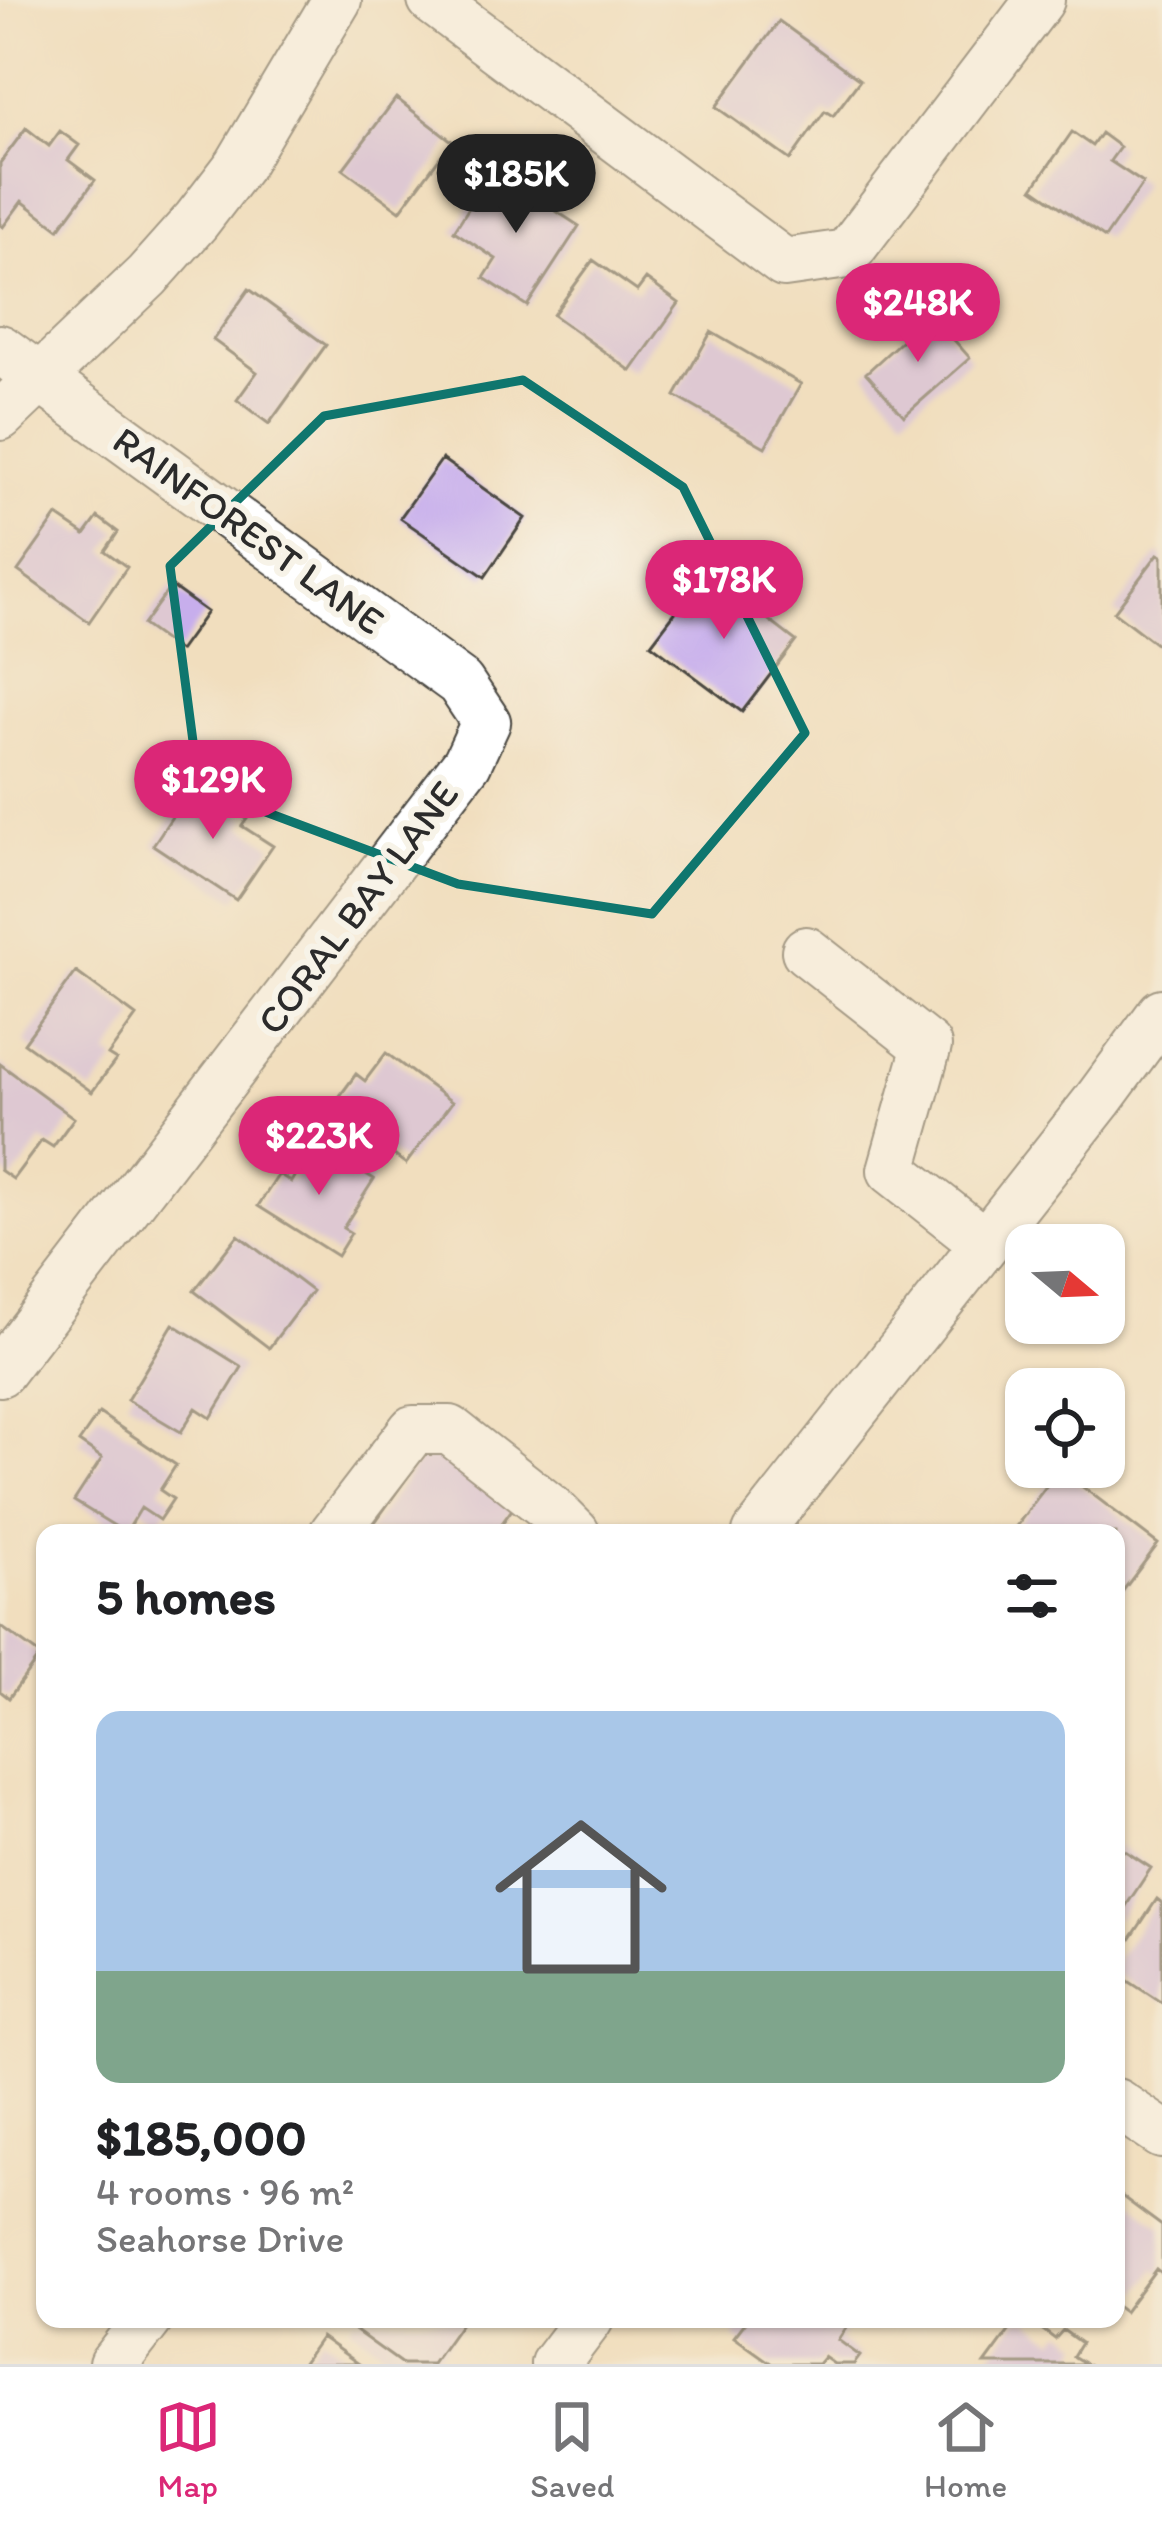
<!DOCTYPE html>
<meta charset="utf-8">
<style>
:root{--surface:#fff;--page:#f2f2f2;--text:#202124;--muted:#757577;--line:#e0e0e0;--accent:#db2777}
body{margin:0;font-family:Itim,sans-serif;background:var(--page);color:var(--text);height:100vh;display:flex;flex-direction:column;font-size:45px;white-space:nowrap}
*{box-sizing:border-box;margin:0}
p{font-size:39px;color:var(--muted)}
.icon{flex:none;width:66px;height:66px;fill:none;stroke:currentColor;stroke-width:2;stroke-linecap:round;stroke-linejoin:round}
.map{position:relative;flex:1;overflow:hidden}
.side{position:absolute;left:36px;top:1524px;width:1089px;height:804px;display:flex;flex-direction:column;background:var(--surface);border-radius:24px;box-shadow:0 3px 9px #0004}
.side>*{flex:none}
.needle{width:78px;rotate:109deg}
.buttons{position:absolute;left:1005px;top:1224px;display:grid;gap:24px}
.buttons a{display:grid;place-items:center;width:120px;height:120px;border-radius:24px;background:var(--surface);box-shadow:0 3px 9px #0004;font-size:60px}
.price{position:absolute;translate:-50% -102px;padding:0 27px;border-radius:42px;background:var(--accent);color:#fff;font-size:39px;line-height:78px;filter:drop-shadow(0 3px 6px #0008)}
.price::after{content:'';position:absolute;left:50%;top:72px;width:36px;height:27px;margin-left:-18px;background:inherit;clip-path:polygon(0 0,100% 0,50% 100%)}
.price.selected{background:#222;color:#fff}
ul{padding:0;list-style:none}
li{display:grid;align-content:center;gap:24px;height:636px;padding:0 60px}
li span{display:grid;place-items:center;height:372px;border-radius:24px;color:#555}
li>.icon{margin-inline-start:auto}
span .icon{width:216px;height:216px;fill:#fffc;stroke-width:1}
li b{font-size:51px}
h2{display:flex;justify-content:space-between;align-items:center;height:144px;padding:0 60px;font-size:51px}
.menu{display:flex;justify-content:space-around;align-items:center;height:168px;border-top:3px solid var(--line);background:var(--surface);font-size:33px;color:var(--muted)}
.menu a{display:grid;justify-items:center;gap:6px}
.menu .selected{color:var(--accent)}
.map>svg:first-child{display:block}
</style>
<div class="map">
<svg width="1162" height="2364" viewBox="0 0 1162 2364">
<rect width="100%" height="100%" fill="#f7f3e8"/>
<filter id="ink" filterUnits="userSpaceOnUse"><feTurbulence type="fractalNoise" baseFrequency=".00833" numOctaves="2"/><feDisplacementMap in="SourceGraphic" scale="24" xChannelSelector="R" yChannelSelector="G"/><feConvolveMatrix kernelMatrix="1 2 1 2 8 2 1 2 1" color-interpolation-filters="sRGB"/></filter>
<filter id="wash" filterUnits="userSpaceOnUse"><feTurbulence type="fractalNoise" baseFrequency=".004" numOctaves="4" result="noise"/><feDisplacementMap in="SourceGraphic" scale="48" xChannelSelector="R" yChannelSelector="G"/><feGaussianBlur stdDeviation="2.7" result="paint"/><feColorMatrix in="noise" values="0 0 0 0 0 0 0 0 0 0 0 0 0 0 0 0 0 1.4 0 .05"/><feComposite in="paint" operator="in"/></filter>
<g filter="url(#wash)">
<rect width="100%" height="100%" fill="#f1debe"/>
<g id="blocks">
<!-- building -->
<path fill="#c7aeec" d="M779,21L860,80L833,116L825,111L790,160L716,107Z
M396,98L452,141L400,211L343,169Z
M26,128L49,146L60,131L79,145L68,160L95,180L59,229L22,201L3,227L0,225V163Z
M1072,132L1092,146L1101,133L1120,147L1110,161L1143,183L1105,238L1033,188Z
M493,170L579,226L527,306L484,278L496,259L454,231Z
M593,260L637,291L646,279L679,303L631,371L553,315Z
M249,289L326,345L269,424L237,400L257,372L213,340Z
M931,314L970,358L904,416L866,373Z
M711,332L801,384L765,447L675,396Z
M442,459L525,518L485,577L400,518Z
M57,516L85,535L98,517L118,532L105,551L127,567L89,622L18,571Z
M1158,554L1162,556V639L1157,645L1114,612Z
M706,572L796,641L742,712L651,644Z
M171,586L207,612L179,651L143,625Z
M194,784L247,819L242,826L273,846L236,900L153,845Z
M76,972L136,1016L108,1055L116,1060L92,1092L24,1043Z
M386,1053L452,1102L406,1164L331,1108L356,1074L365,1081Z
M0,1064L74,1118L53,1147L42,1140L13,1179L0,1170Z
M315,1142L374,1179L343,1228L351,1233L337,1256L258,1206L279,1174L291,1182Z
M238,1235L312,1291L269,1348L194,1291Z
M173,1324L242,1367L211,1418L196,1408L181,1432L127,1400Z
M99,1413L176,1465L160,1490L173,1499L159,1520L141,1508L126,1533L74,1501L102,1458L79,1442Z
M437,1436L521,1497L495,1533H367Z
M1059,1469L1158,1544L1116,1600V1533H1011Z
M0,1626L40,1655L9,1698L0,1691Z
M1116,1845L1151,1868L1116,1921Z
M1157,1899L1162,1903V2003L1116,1973V1961Z
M1116,2192L1162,2226V2274L1156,2269L1124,2312L1116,2306Z
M354,2319H464L432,2364H402L349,2326Z
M748,2319H852L838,2340L860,2356L854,2364H834L824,2357L818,2364H772L734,2337Z
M1018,2319H1028L1055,2339L1063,2330L1081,2343L1073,2356L1086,2364H985Z
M321,2337L359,2364H302Z"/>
</g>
</g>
<g filter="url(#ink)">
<use href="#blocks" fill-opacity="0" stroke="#494641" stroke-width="3"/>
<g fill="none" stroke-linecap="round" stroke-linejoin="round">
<!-- minor casing -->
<g stroke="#494641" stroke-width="52">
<path id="minor" d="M432,0L784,263L847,254L1040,0
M0,349L460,683L486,722L467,763L0,1372
M0,416L147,276L196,221L239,165L337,0
M806,951L927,1046L892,1170L985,1243
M334,1533L413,1430H450L552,1510L575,1533
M757,1533L1098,1100L1162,1013
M1116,2103L1162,2134
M113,2364L148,2319
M555,2364L589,2319"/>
</g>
<!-- minor -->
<use href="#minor" stroke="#fff" stroke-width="48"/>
</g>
</g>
<!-- marked area -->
<path d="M0 0H1162V2364H0ZM523,380L683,487L805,733L652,914L458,884L199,787L170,566L324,416Z" fill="#f1debe" fill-opacity=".55" fill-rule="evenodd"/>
<path fill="none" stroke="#0f766e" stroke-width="9" stroke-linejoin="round" d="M523,380L683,487L805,733L652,914L458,884L199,787L170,566L324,416Z"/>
<g text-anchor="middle" stroke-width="12" stroke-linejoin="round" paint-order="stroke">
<!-- street labels -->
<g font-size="39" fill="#2b2b2b" stroke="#f7f3e8">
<text transform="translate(249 530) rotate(36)" y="14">RAINFOREST LANE</text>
<text transform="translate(357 907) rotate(-53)" y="14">CORAL BAY LANE</text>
</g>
</g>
</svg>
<div class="buttons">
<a><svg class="needle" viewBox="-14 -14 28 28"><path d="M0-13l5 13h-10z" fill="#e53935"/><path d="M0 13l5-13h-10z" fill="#757577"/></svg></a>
<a><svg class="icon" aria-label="locate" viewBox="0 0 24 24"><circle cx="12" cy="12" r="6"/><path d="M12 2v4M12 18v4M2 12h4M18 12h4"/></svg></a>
</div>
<b class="price selected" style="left:516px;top:236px">$185K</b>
<b class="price" style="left:918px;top:365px">$248K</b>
<b class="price" style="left:724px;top:642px">$178K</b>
<b class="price" style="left:213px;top:842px">$129K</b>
<b class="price" style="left:319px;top:1198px">$223K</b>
<section class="side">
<h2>5 homes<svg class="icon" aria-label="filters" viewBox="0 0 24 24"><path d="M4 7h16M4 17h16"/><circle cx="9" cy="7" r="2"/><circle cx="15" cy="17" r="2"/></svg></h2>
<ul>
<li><span style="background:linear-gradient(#a9c7e8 70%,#7fa58c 0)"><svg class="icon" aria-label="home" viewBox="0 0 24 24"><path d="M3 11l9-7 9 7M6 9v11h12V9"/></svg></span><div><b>$185,000</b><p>4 rooms · 96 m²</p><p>Seahorse Drive</p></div></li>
</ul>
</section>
</div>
<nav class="menu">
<a class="selected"><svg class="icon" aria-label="map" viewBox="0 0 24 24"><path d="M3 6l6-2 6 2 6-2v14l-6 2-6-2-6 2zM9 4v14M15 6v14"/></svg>Map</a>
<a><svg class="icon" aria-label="saved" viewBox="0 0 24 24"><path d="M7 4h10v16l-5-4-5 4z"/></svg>Saved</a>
<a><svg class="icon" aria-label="home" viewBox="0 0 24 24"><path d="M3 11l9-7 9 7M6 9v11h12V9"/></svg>Home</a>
</nav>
